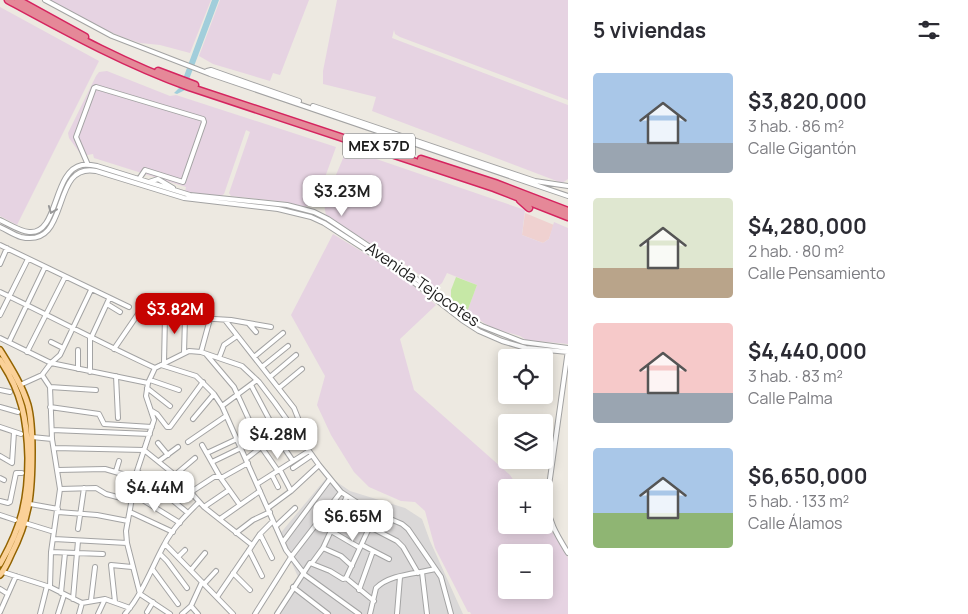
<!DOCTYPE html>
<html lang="es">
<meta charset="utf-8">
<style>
:root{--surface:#fff;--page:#f2f2f3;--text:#2b2b33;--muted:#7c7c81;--accent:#c60301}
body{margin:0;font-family:Manrope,sans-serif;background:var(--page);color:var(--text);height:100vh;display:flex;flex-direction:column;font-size:19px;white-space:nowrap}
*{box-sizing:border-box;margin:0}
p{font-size:16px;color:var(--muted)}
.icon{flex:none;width:28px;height:28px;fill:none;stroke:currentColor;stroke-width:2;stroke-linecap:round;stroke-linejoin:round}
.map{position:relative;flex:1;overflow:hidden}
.sheet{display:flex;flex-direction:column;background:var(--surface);width:400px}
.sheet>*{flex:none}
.buttons{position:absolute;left:498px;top:349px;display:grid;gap:10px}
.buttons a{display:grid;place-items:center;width:55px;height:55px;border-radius:5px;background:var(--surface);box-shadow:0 2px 12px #0003;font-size:25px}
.price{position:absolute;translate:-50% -42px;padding:0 11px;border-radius:10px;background:#fff;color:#222;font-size:16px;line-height:32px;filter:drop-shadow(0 1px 2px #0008)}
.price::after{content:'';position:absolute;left:50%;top:30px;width:15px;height:11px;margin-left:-8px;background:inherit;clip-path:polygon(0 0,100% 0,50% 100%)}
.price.current{background:var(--accent);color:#fff}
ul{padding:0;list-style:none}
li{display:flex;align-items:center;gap:15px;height:125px;padding:0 25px}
li span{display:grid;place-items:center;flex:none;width:140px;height:100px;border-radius:5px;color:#555}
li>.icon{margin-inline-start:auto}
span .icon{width:60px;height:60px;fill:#fffc;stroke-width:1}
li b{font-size:21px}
h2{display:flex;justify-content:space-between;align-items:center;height:60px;padding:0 25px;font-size:21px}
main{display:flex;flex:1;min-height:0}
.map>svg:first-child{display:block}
</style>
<main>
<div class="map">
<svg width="568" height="614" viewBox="0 0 568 614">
<rect width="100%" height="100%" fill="#ede9e1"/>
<!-- residential -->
<path fill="#dad8d8" d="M328,476L350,491L405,508L422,519L430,541L463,614H276L299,579L279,535Z"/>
<!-- commercial -->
<path fill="#efd1d0" d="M525,213L554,225L549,239L543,243L522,235Z"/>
<!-- industrial -->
<path fill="#e6d3e2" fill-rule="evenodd" d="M49,0H211L190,53L160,45L140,43L125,38L94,25Z
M220,0H309L280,75L273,73L270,81L213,64L199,56Z
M337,0H568V100L400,37L395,34L394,30L392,38L568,105V179L562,183L372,111L376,97L323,84V71Z
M0,7L99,61L17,225L0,216Z
M107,71L170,96L176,95L336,147L316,202L305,207L286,202L231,196L229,193L250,132L246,130L224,194L221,196L185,192L186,187L94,158L93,154L82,156L69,138L68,133L96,76L99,72Z
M347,149L525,210L522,235L543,243L549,239L554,222L568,228V344L526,340L520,336L492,328L467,312L477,285L447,273L442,283L436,288L412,269L326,216L324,203Z
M333,234L403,277L436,305L400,339L414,390L510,475L518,487L506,488V525H544V521L546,522L568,558V614H471L470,612H468L435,548L425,511L415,502L401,501L369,487L354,472L331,435L317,405L325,376L291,315ZM506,552H544V590H506Z"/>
<!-- grass -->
<path fill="#c6e8a6" d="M456,277L477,285L467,312L461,310L451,301V290Z"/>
<!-- water -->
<path fill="#a1cedb" d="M212,0H219L185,90L177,94L174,93L180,87Z"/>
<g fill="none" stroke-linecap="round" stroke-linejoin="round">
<!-- minor casing -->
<g stroke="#a3a3a3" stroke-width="6">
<path id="minor" d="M45,0L112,36L210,74L568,196
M207,71L211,70L299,101
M313,106L535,181L568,186
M88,165L76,137L94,88L96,87L203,119L204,122L183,182L145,170L139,179
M149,182L158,179L173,188
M0,220C9,224 19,231 29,232C59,235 52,171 82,165C87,164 92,165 97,166L190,195L287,205L314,212L328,219L406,271L466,317L482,326L523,342L568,348
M0,227C7,230 14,235 21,237C72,249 49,162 96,171L184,198L278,209L311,217L324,223L403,274L462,320L479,331L502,341L526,348L568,352
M0,245L129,307
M0,264L7,248
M0,292C52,317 103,344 155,368
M107,304L120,312
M149,307L165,316L231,320L271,327
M0,315L28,259
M225,320L294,408L300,423L293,429
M249,324L256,332
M0,338L51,363L148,383
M91,338L109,299
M9,342L45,267
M51,342L63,348
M114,349L138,314
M78,350V369
M568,350L547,500C548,521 557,535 568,553
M27,352L65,277
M201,352L210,319
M184,353L185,318
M206,354L234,387L262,448L278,471
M254,357L283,333
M219,358L224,345L237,336
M164,363L165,316
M161,365L196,376L214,394L222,406L286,550L305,575L359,614
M262,367L288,346
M155,368L189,351L201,352L242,366L259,382L275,403L319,465L341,492L367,509L402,524L408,529L441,577L451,614
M90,372V338
M42,375L50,387L52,439L60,489L51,552L50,587
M116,376L118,418
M270,377L296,355
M150,380L179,390
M20,385L42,375L51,363L60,355L91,290
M251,385L277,434
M50,387L96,390
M147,388L170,406
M279,388L302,369
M0,390L10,392
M222,406L257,380
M0,407L18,412
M50,407L99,414L104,424L152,427
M152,411L157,414L167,427H170L203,382
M193,419L214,394
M0,427L21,434
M52,430L150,434
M276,436L293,461
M32,437L52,439
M188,442L226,416
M158,443L168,455
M202,445L220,477L240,505
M54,448L144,450L175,475L204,507L252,545
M207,453L237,439
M0,456L12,463L14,432
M246,459L289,425
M159,461L178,447
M212,462L241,448
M293,468L312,455
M58,470L105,469L136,478
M280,470L291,491
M116,471L119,461
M137,471L188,513
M175,475L195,458
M272,475L278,487
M0,478L4,480
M257,484L309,451
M60,489L96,488L106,494L132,501
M191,492L214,477H223L248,463
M133,494L180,523
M0,501L8,503L10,502L16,473H22
M30,504L58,509
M204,507L229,490
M268,508L291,491L319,465
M58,512L97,515L128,521
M130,512L173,532
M340,513L368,531
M0,515L15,520
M220,519L260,491
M25,523L51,531
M276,526L295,508
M370,527L397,541L403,547L418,573
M78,529L84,488
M331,531L360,548
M236,533L253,520L270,512
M260,534L272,558
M54,539L127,543
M283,542L330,479
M165,544L233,614
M362,545L389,559
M323,548L341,556L352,566
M249,550L262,576
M51,552L103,554
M160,554L167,561L187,588
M178,557L185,550
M312,563L323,548L347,496
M153,570L178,604
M191,570L205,553
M3,572L50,587L82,603L105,599L130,608
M422,572L427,614
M233,573L250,590
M346,578L376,513
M204,584L216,571
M293,587L328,614
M0,589L8,594
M359,590L373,551
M61,593L65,553
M140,594L127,543L126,531L137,471L154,420L146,396L148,383L155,368
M140,594L170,614
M217,597L260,534L273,521
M73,599L78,541
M91,600L95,567
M115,602L111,565L132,567
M191,606L198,614
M0,612L16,576
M147,612L153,602
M40,614L47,586
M58,614L64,595
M79,614L82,603
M98,614L105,599
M125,614C143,593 151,569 164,545C172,529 186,515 199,502
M182,614L191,606L202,582
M255,614L291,557L341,492
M277,614L310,563L330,571L343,579L346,578L374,601
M370,614L376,588C390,574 416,574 435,569
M397,614L400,577"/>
</g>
<!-- major casing -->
<g stroke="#926301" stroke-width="8">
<path id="major" d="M0,350C11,368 22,385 28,405C32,420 32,436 32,451C32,492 30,518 11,555C8,562 5,569 0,575
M0,360C22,392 27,420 28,458C28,500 21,528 0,564"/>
</g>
<!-- highway casing -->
<g stroke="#d5245f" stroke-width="9">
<path id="highway" d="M8,0C67,32 125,64 189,87L494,188L568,217
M18,0L85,37
M158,71L195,85
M421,159L495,183L568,211
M520,200L529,208"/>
</g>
<!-- minor -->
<use href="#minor" stroke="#fff" stroke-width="4"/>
<!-- major -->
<use href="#major" stroke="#fbd198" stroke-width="5"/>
<!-- highway -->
<use href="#highway" stroke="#e58898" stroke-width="6"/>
</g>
<!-- one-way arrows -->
<defs><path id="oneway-chevron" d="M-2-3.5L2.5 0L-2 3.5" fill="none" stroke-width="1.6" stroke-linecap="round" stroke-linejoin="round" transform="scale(1.25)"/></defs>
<use stroke="#999" href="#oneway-chevron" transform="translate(52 210) rotate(112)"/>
<g text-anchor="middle" stroke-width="4.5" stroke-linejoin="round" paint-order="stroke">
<!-- shield labels -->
<rect fill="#fff" stroke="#606060" stroke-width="1" x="343" y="133.5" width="72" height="25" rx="4"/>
<g font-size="15" font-weight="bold" fill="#1c1c1c">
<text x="379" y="151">MEX 57D</text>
</g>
<!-- street labels -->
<g font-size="16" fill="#1c1c1c" stroke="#fff">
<text transform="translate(423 284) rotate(35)" y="6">Avenida Tejocotes</text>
</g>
</g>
</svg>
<div class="buttons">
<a><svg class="icon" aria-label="locate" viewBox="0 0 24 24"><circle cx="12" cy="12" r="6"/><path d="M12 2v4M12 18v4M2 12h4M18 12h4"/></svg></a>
<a><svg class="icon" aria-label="layers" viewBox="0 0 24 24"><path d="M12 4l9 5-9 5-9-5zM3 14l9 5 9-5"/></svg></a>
<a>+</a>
<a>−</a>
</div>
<b class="price" style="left:342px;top:217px">$3.23M</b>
<b class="price current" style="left:175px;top:335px">$3.82M</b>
<b class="price" style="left:278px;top:460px">$4.28M</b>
<b class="price" style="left:155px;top:513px">$4.44M</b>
<b class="price" style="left:353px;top:542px">$6.65M</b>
</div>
<section class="sheet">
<h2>5 viviendas<svg class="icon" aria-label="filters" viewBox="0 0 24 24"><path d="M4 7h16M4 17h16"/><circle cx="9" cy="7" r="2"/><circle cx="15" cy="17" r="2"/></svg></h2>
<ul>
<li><span style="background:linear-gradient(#a9c7e8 70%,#9aa5b1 0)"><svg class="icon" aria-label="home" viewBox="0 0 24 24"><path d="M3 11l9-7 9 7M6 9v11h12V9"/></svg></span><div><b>$3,820,000</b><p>3 hab. · 86 m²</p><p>Calle Gigantón</p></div></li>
<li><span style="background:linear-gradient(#dfe7d0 70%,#b9a48a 0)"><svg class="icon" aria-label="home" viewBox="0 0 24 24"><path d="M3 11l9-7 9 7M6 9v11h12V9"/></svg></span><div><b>$4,280,000</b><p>2 hab. · 80 m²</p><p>Calle Pensamiento</p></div></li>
<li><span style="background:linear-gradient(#f6c9c9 70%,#9aa5b1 0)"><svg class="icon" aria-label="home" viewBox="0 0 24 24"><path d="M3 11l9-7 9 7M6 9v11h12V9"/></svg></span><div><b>$4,440,000</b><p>3 hab. · 83 m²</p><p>Calle Palma</p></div></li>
<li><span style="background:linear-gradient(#a9c7e8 65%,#8fb573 0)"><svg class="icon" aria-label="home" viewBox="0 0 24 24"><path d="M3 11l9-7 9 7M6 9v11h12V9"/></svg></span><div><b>$6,650,000</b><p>5 hab. · 133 m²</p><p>Calle Álamos</p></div></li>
</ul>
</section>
</main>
